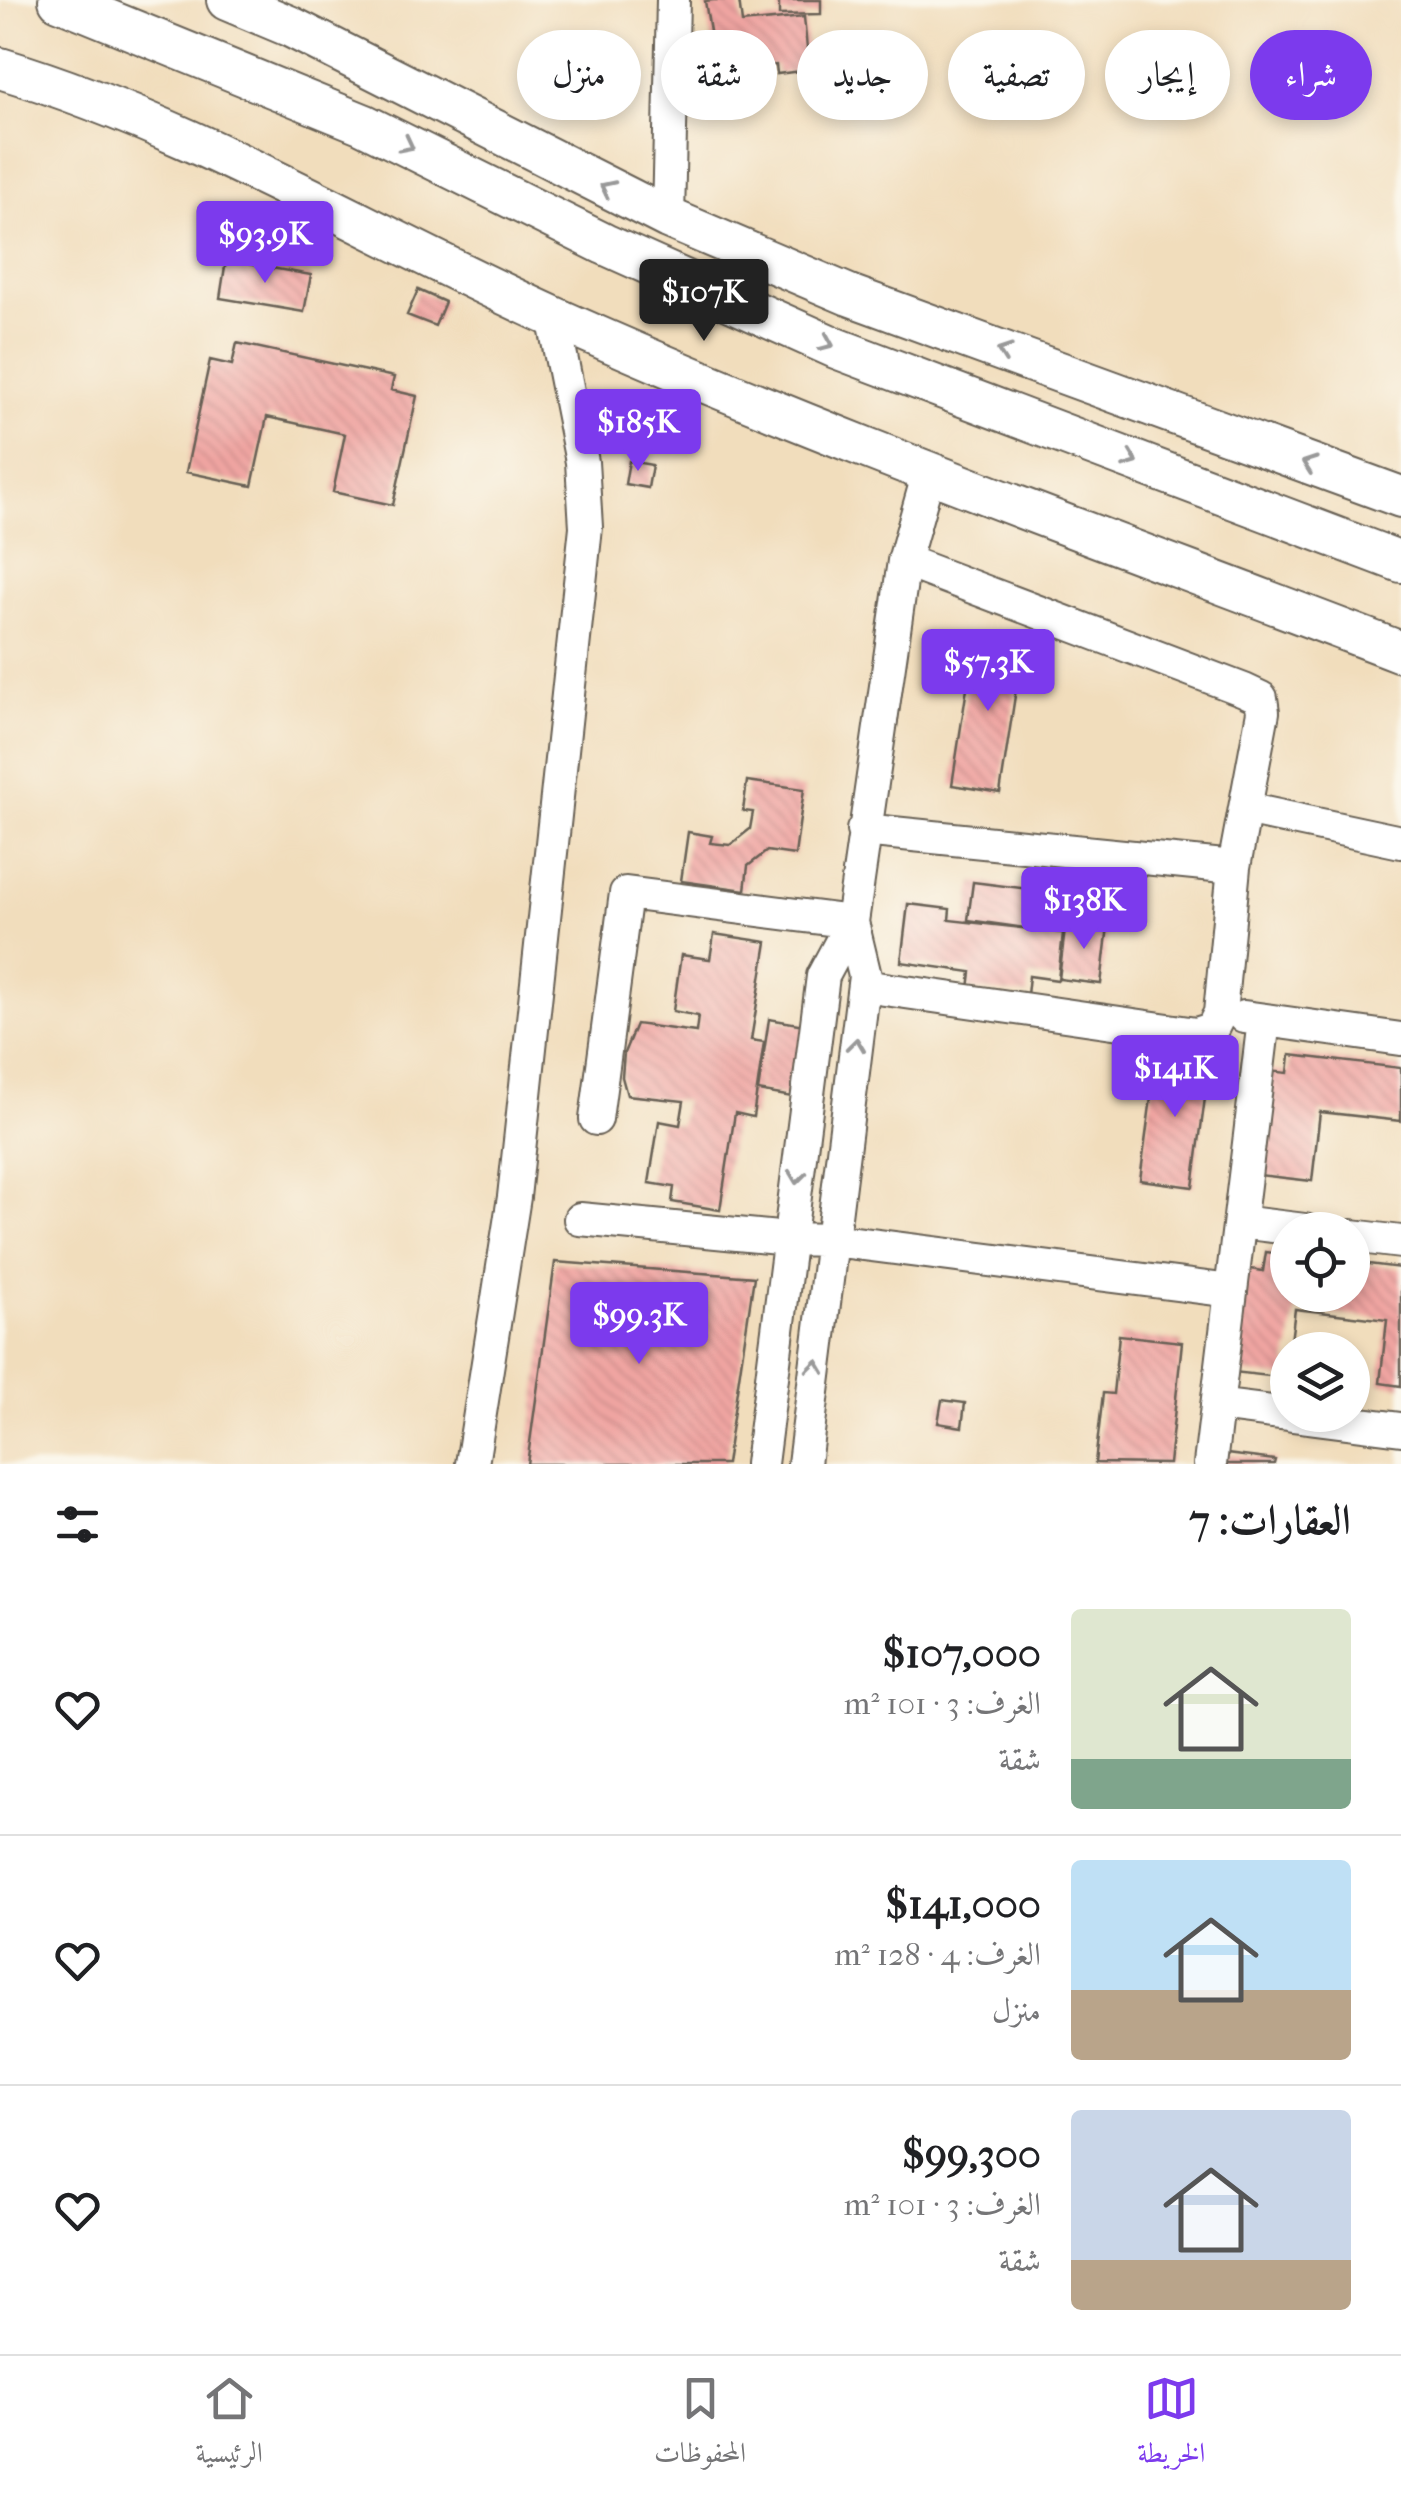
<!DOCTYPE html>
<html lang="ar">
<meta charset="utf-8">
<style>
:root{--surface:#fff;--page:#f2f2f2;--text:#202124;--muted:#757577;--line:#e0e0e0;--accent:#7c3aed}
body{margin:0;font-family:"IM FELL French Canon",Amiri,serif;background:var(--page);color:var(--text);direction:rtl;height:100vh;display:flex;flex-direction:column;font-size:38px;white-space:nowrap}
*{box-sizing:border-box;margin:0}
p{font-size:32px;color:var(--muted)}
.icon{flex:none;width:55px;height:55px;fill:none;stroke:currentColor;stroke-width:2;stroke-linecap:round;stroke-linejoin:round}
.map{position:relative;height:1464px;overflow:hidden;direction:ltr}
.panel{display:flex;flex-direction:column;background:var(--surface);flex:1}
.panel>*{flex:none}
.hud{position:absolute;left:30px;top:30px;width:1342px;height:90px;direction:rtl;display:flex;gap:20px}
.tools{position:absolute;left:1270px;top:1212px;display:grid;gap:20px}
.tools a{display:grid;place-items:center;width:100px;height:100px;border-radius:50%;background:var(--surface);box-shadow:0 5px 15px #0003;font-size:50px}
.price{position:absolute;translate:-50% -85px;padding:0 22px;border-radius:10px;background:var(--accent);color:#fff;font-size:32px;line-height:65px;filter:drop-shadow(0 2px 5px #0008)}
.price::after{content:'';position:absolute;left:50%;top:60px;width:30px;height:22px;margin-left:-15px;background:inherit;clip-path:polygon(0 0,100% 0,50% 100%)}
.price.current{background:#222;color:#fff}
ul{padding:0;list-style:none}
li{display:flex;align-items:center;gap:30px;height:250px;padding:0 50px}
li+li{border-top:2px solid var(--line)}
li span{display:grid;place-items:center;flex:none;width:280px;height:200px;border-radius:10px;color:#555}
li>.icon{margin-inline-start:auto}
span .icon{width:120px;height:120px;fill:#fffc;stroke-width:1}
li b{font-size:42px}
h2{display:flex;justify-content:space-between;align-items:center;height:120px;padding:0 50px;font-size:42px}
.pill{padding:0 35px;border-radius:45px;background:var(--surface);box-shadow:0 5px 15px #0003;font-size:35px;line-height:90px}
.pill.current{background:var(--accent);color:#fff}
.tab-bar{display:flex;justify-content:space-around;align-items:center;height:140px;border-top:2px solid var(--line);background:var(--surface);font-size:28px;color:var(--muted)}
.tab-bar a{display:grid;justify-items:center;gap:5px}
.tab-bar .current{color:var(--accent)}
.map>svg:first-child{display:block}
</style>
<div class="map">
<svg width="1401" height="1464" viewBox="0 0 1401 1464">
<defs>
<pattern id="building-back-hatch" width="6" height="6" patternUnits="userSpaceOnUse" patternTransform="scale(2.5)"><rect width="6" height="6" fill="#f0a5a2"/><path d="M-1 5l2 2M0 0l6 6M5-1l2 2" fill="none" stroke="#cd8d8b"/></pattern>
</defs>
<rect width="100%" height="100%" fill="#fbf7ec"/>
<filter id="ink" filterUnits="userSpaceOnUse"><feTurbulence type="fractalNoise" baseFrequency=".01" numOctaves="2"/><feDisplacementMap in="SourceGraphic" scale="20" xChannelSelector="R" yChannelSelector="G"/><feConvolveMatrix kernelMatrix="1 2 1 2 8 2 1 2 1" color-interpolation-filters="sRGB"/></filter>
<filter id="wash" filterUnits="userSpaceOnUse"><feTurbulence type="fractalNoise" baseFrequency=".0048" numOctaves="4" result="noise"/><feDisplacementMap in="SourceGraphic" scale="40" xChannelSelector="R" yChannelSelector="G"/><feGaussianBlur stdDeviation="2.25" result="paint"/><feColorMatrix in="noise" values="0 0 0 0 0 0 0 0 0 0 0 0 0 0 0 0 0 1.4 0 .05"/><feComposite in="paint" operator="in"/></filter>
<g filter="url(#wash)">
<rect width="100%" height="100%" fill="#f1ddbc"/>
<g id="blocks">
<!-- building -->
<path fill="url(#building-back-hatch)" d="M713,0H739L742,23L804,17L809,70L777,74L776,65L747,68L745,50L714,55L705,1Z
M779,0H821V14L779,15Z
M226,260L311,275L304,312L220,298Z
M418,290L445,302L435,326L407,315Z
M237,343L394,377L391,390L417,396L393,505L333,492L345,434L267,417L252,486L186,472L210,360L232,365Z
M629,461L652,465L648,488L625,484Z
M975,636L1023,644L1000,793L952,785Z
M747,781L804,789L795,855L767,851L748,866L745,890L681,881L688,832L712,836L710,843L730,845L750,829L753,812L743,811Z
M973,882L1053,892L1048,931L1063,933L1058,980L1029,976L1027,995L969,989L971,972L901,962L908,904L950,909L949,920L1040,930L968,920Z
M1066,921L1108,926L1101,984L1059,979Z
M714,934L767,942L751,1040L764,1042L753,1117L735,1113L720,1210L672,1202L674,1187L649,1183L659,1121L680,1125L684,1101L627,1095L622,1077L624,1053L636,1024L696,1032L698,1016L673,1011L681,955L710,959Z
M769,1019L810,1026L798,1098L758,1091Z
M1157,1053L1210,1061L1193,1187L1140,1180Z
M1290,1055L1401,1068V1121L1320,1112L1312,1181L1258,1175L1269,1071L1288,1073Z
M1266,1252L1288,1255V1295H1352V1262L1401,1268V1386L1380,1383L1387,1320L1295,1309L1290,1350H1288L1287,1378L1233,1372L1245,1268L1263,1271Z
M555,1262L754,1277L726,1464H527Z
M1119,1335L1182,1342L1169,1464L1095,1463L1103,1393L1113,1394Z
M942,1400L965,1403L962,1427L938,1423Z
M1227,1454L1275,1460L1274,1464H1226Z"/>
</g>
</g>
<g filter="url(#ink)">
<use href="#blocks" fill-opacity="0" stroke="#676054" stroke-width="2.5"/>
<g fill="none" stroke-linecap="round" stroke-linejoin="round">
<!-- minor casing -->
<g stroke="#676054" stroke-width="36">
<path id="minor" d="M668,218L673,0
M1245,809L1401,842
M863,830L1234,867
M864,986L1196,1034L1212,1029L1220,1013L1234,867L1263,712L1261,698L1244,690L904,561
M1244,1017L1401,1039
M596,1119L626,893L852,922L904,561L929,472
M580,1219L789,1239L832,1240L1231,1291
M1240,1222L1305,1230
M1352,1236L1401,1242
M1217,1405L1288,1414
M1292,1415L1401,1429
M472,1464L514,1197L586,527L582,462L553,316
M761,1464L823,976L852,922L865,976L804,1464
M1210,1464L1264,1020"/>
</g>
<!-- major casing -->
<g stroke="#676054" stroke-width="44">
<path id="major" d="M59,0L363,124L604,244L836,348L1401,562
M227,0L289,26L668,218L849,295L1401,497
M0,68C195,127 371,235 556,318C833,442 1118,543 1401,652"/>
</g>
<!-- minor -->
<use href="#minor" stroke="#fff" stroke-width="32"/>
<!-- major -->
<use href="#major" stroke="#fff" stroke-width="40"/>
</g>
<!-- one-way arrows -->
<defs><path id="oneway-chevron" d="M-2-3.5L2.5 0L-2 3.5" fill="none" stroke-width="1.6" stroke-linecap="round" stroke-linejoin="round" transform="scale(2.5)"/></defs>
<g stroke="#999">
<use href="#oneway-chevron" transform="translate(407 145) rotate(27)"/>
<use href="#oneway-chevron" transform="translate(607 188) rotate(-154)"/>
<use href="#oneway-chevron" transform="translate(827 343) rotate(23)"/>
<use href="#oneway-chevron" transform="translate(1004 352) rotate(-160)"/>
<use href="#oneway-chevron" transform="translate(1131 460) rotate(21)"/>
<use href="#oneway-chevron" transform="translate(1309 464) rotate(-160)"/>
<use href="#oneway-chevron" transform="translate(856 1045) rotate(-83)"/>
<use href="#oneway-chevron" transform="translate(797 1177) rotate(97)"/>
<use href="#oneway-chevron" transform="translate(816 1367) rotate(-83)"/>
</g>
</g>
</svg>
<div class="tools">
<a><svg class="icon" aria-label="locate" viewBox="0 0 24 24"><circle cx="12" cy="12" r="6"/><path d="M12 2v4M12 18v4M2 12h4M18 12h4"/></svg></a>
<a><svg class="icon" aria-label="layers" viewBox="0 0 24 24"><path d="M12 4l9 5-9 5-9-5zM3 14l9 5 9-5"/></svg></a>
</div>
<b class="price" style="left:265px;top:286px">$93.9K</b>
<b class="price current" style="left:704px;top:344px">$107K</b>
<b class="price" style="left:638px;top:474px">$185K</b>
<b class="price" style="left:988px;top:714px">$57.3K</b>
<b class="price" style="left:1084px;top:952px">$138K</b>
<b class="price" style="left:1175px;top:1120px">$141K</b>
<b class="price" style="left:639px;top:1367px">$99.3K</b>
<div class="hud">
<a class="pill current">شراء</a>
<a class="pill">إيجار</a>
<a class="pill">تصفية</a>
<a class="pill">جديد</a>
<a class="pill">شقة</a>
<a class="pill">منزل</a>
</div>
</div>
<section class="panel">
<h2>العقارات: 7<svg class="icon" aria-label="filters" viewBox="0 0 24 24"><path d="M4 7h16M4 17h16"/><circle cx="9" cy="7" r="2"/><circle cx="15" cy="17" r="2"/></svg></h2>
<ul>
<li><span style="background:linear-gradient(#dfe7d0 75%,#7fa58c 0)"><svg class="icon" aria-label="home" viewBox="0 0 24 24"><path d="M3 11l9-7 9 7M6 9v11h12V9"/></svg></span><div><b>$107,000</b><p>الغرف: 3 · 101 m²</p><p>شقة</p></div><svg class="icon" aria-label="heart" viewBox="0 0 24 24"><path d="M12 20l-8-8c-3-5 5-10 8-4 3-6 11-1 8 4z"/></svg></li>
<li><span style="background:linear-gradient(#bfe0f5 65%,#b9a48a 0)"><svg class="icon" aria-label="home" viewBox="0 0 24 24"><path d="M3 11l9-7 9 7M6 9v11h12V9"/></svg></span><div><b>$141,000</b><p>الغرف: 4 · 128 m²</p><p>منزل</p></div><svg class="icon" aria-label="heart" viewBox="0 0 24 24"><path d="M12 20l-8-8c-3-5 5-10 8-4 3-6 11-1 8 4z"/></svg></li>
<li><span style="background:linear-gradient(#c9d6e8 75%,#b9a48a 0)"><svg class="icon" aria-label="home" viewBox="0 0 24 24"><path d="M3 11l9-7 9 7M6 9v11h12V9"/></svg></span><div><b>$99,300</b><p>الغرف: 3 · 101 m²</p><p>شقة</p></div><svg class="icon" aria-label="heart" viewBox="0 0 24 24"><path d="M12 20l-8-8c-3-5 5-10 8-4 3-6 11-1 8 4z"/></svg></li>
</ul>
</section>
<nav class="tab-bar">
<a class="current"><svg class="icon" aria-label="map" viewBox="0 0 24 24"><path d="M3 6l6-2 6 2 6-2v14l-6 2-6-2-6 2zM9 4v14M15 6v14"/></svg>الخريطة</a>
<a><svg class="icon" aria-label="saved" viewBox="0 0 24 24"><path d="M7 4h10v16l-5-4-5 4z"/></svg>المحفوظات</a>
<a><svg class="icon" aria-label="home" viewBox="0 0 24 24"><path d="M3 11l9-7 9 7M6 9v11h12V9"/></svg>الرئيسية</a>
</nav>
